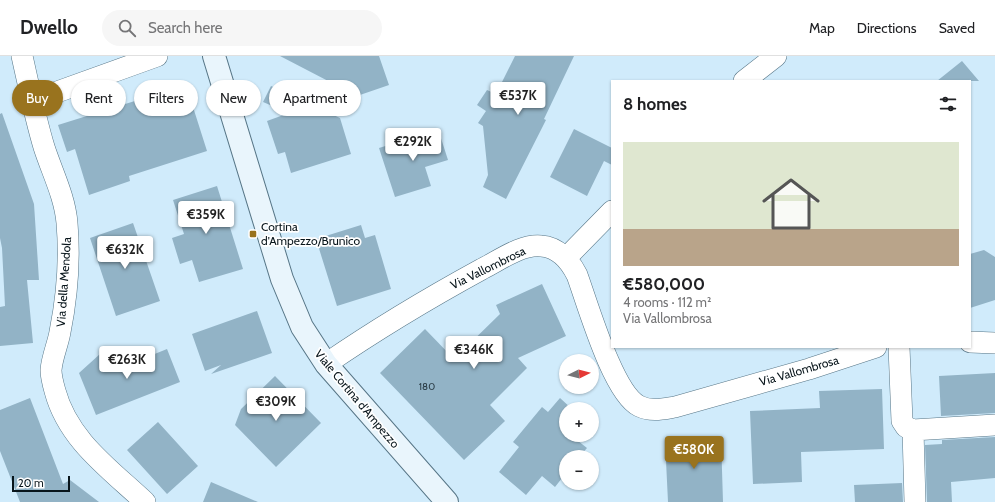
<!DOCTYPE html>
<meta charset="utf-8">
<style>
:root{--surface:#fff;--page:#f6f6f6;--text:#202124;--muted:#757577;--line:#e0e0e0;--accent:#99731e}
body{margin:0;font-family:Cabin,sans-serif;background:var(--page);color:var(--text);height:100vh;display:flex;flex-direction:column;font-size:15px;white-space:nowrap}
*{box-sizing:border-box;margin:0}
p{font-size:13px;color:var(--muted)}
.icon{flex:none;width:22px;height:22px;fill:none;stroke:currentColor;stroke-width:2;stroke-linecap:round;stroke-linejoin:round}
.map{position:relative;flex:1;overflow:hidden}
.panel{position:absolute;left:611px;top:24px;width:360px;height:268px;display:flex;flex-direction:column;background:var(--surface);border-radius:0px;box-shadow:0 1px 3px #0004}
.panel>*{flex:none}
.guide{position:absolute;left:12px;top:24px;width:380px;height:36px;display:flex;gap:8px}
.needle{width:26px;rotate:84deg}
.tools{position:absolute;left:559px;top:298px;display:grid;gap:8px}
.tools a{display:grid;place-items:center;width:40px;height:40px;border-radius:50%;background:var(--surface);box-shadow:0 1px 3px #0004;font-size:20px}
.scale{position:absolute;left:12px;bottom:10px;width:58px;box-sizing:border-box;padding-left:4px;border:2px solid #08151b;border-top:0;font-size:11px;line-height:14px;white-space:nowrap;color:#08151b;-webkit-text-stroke:3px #fff;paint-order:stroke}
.price{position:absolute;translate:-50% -34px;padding:0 9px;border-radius:4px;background:#fff;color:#222;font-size:13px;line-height:26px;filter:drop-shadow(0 1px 2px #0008)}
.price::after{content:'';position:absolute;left:50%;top:24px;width:12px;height:9px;margin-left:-6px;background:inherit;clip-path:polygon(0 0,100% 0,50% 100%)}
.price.on{background:var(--accent);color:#fff}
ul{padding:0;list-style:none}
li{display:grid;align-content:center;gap:8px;height:212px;padding:0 12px}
li span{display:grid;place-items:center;height:124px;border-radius:0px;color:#555}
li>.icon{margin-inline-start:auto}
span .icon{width:72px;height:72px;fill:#fffc;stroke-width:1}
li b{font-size:17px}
h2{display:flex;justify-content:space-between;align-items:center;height:48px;padding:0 12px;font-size:17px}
.chip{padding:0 14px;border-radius:18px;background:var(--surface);box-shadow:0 1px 3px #0004;font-size:14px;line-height:36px}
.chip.on{background:var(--accent);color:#fff}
header{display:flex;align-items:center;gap:24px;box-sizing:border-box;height:56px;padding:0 20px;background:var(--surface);border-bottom:1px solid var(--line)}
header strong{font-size:19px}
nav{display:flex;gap:22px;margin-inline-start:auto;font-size:14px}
.search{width:280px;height:36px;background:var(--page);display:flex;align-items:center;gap:10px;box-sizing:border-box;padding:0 14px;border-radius:22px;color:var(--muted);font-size:15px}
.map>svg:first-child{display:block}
</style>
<header>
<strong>Dwello</strong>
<div class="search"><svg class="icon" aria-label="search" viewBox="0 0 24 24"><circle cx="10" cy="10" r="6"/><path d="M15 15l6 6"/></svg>Search here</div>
<nav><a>Map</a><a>Directions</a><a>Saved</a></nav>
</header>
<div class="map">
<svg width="995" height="446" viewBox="0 0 995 446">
<rect width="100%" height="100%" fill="#d0ebfb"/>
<!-- building -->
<path fill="#92b3c6" d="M280,0H379L389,29L357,40Z
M515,0H574L544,63L546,64L506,143L483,131L488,119L483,70L478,67L486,55L477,49L487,34L496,38Z
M962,5L979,25H937Z
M186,29L207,95L129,120L130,125L89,139L75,93L67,96L58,69Z
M271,30L340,62L351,98L291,117L285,96L278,98L267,65L289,57L263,46Z
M2,57L34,148L39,224H27L33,287L0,290V251L5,250L2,192L0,182V58Z
M438,73L448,104L425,111L431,130L395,141L379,92L395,87L404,92L409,83Z
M574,73L612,92V109L604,105L587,140L550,121Z
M217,130L243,213L199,226L192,204L180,208L172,182L184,178L173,144Z
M133,167L160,245L116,260L90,182Z
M361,169L365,182L375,179L391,233L337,250L316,183Z
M984,194L995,201V244L970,252V198Z
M542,228L566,280L518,302L527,312L490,349L505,365L464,404L380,317L425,273L454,303L500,258L496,249Z
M257,255L272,297L211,318L221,309L205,315L192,278Z
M167,293L180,326L96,359L79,317L100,298L115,314Z
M995,317V357L941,360L939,320Z
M275,320L321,367L276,411L235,369L241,353Z
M882,333L884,393L801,396L802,426L753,428L750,355L820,352L819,335Z
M30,342L63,428L70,424L99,446H20L0,395V354Z
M560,342L572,353H566V379H575L573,381L587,392L579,401H566V417L555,431L542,420L526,439L499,416L519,391L513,386L542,351L548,356Z
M158,366L198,410L167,438L127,394Z
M995,381V422L951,426L952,446H927L925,389L942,388V384Z
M721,382L723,446H668L665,384Z
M211,426L258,446H203Z
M902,427L903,446H855L854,429Z"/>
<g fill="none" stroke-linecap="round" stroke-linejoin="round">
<!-- street casing -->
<g stroke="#567586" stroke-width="22">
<path id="street" d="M22,0C29,31 35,61 44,91C52,116 65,141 67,167C70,202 67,241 60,276C58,288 52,301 51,314C51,321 53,328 55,335C68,384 110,413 145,446
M744,25L776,0
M32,45L157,0
M566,202L612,155
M970,286L995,287
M899,291L902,365L906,371L913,374L915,446
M326,308C377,273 427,243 482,213C500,204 521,188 541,190C558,191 570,205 577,219C588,249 613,337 639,350C651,356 663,353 675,351L809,313L876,291
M913,374L995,369"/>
</g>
<!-- secondary casing -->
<g stroke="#567586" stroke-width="24">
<path id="secondary" d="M214,0L282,223L302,271L326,308L447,446"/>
</g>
<!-- street -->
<use href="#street" stroke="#fff" stroke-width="21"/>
<!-- secondary -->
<use href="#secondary" stroke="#e9f5fc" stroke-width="22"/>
</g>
<!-- markers -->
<rect fill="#99731e" stroke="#fff" stroke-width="1.5" x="249" y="174" width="8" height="8" rx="2"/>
<g text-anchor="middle" stroke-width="3.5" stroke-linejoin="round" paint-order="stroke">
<!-- number labels -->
<g font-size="10" fill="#2a3c46">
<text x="427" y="334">180</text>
</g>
<!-- poi labels -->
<g font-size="12" fill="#08151b" stroke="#fff" text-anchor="start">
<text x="261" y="175">Cortina<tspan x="261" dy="14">d'Ampezzo/Brunico</tspan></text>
</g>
<!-- street labels -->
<g font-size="12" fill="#08151b" stroke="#fff">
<text transform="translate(488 212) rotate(-26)" y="4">Via Vallombrosa</text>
<text transform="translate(64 226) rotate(-86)" y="4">Via della Mendola</text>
<text transform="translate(799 315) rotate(-16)" y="4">Via Vallombrosa</text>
<text transform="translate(357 343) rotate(50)" y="4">Viale Cortina d'Ampezzo</text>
</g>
</g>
</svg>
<div class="tools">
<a><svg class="needle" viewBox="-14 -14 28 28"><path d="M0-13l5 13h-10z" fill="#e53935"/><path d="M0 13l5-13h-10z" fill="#757577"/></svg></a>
<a>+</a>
<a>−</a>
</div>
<div class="scale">20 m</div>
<b class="price" style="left:518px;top:60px">€537K</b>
<b class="price" style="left:413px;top:106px">€292K</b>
<b class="price" style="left:206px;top:179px">€359K</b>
<b class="price" style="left:125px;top:214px">€632K</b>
<b class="price" style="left:474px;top:314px">€346K</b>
<b class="price" style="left:127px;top:324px">€263K</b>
<b class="price" style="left:276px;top:366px">€309K</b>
<b class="price on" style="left:694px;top:414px">€580K</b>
<div class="guide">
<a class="chip on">Buy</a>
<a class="chip">Rent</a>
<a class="chip">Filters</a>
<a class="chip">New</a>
<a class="chip">Apartment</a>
</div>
<section class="panel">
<h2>8 homes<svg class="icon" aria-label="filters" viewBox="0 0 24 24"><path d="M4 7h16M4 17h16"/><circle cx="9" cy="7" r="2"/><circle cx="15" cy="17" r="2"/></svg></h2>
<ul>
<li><span style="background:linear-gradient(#dfe7d0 70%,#b9a48a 0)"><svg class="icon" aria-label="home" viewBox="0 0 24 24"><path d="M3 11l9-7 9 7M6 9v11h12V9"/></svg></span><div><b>€580,000</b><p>4 rooms · 112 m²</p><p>Via Vallombrosa</p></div></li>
</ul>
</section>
</div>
